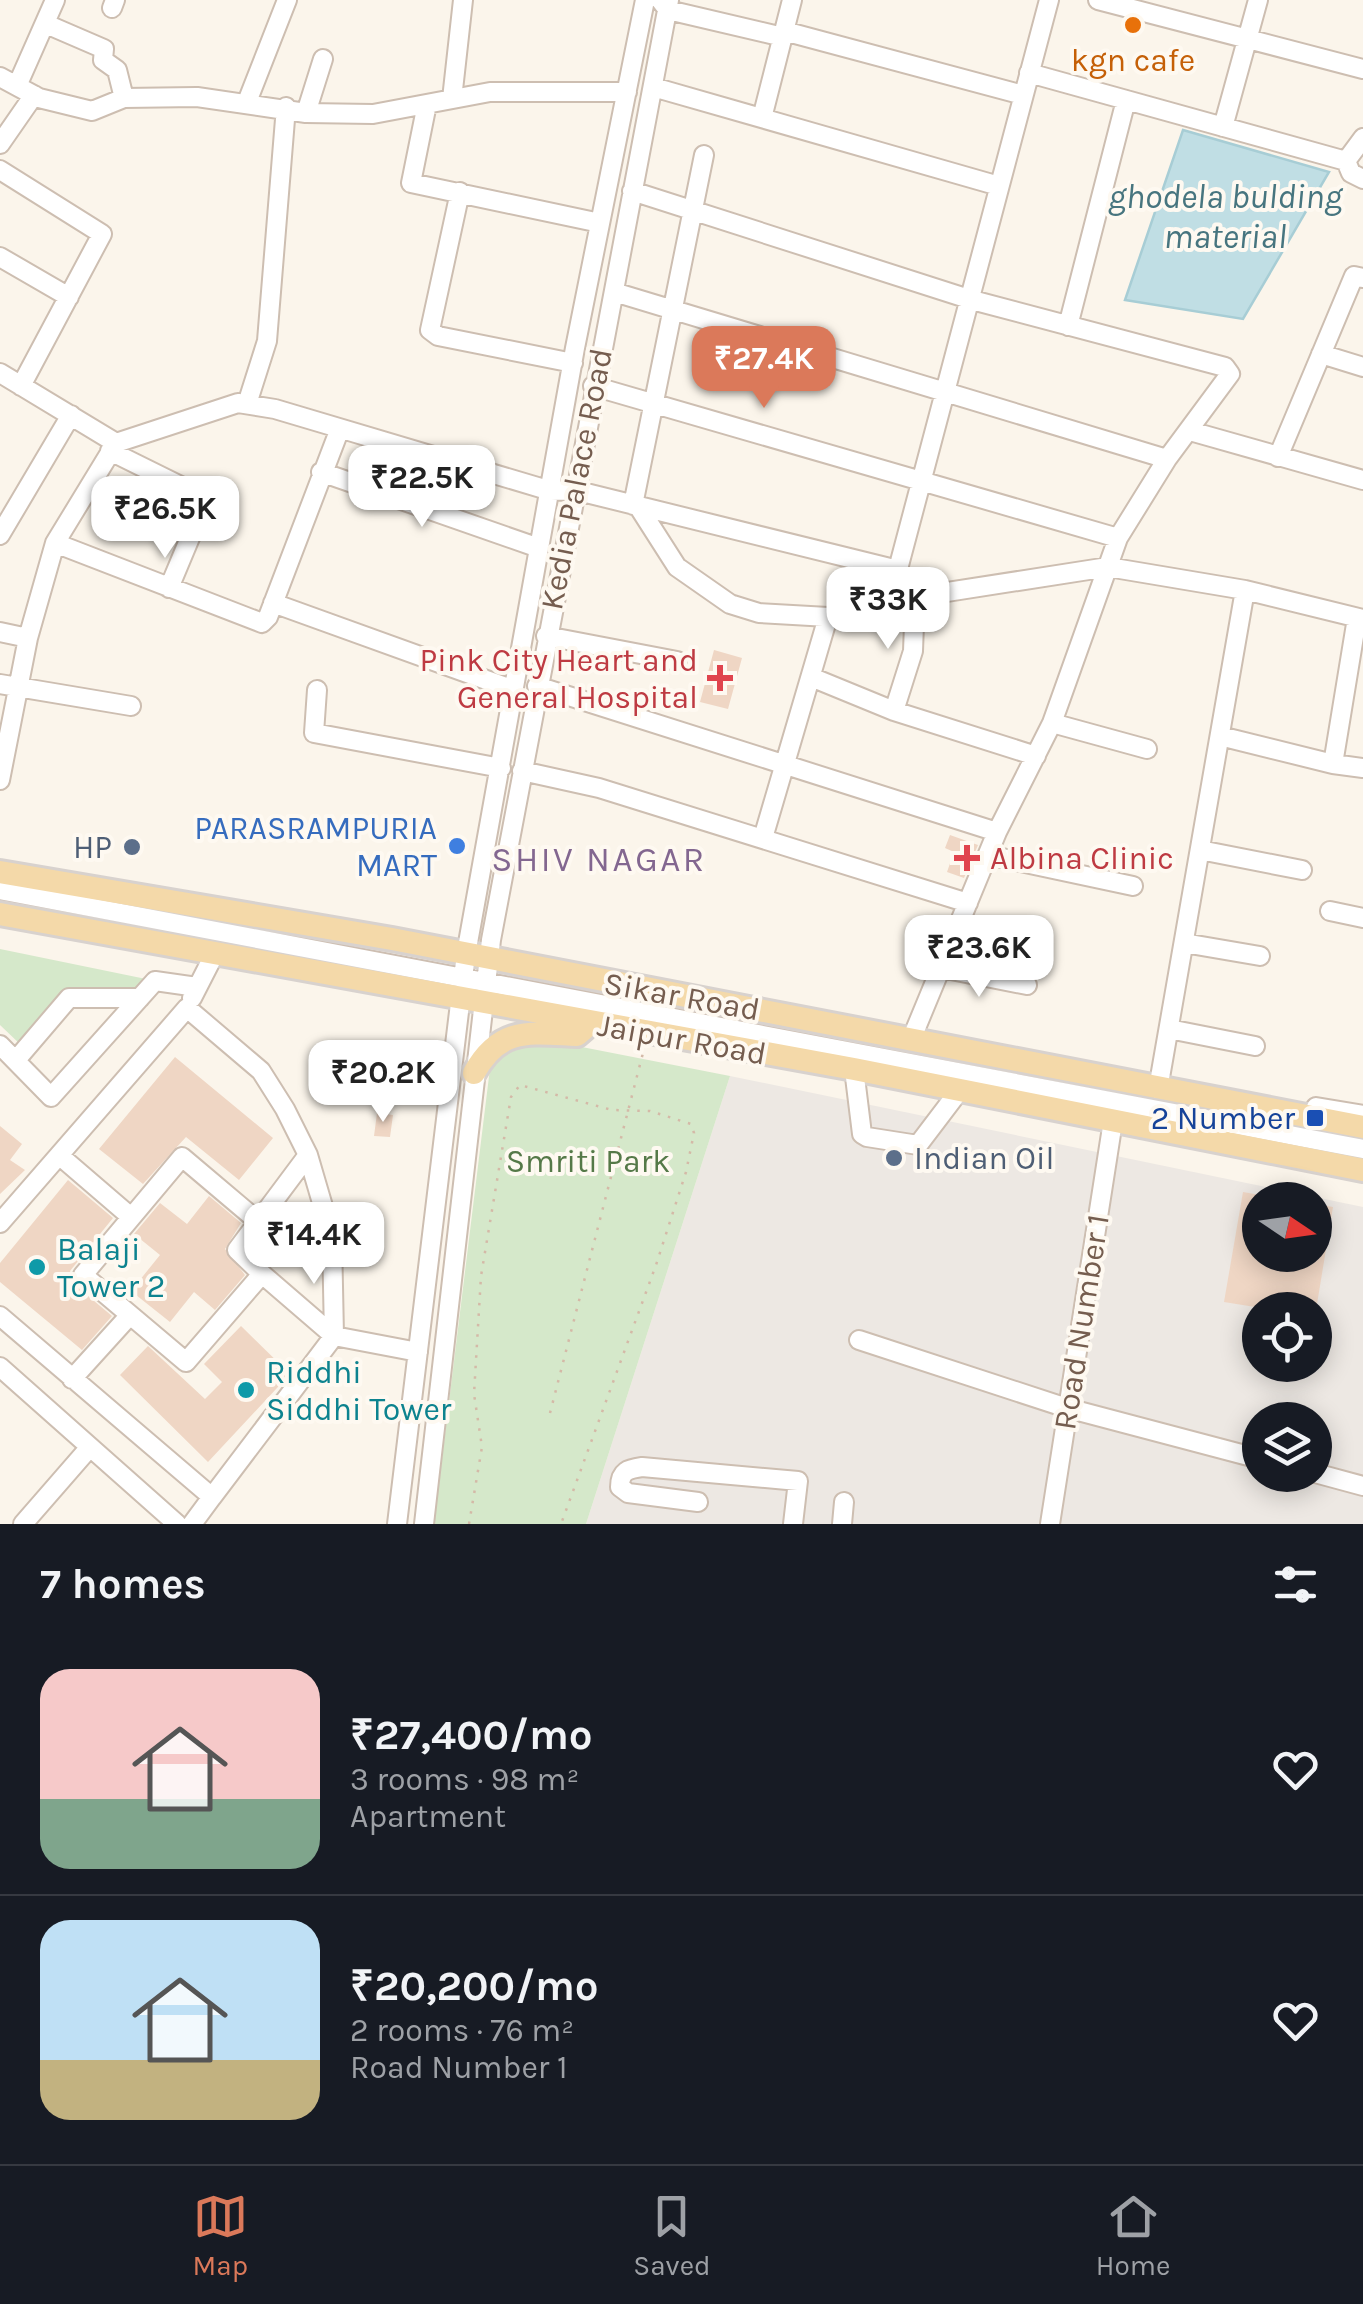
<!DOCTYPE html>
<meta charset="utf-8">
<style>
:root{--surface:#171b24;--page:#242831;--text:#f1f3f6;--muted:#9ea1a6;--line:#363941;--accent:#db795a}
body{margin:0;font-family:Karla,sans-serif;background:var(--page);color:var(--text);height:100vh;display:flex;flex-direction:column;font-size:38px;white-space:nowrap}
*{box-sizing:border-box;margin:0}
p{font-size:32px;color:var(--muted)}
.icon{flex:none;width:55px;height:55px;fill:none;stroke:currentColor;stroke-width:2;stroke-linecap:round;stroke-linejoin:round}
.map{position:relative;height:1524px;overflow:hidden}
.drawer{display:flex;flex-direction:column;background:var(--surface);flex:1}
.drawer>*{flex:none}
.needle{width:65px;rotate:103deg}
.controls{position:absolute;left:1242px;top:1182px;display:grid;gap:20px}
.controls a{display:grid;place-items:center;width:90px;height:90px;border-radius:50%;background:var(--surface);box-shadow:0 5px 25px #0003;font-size:50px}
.price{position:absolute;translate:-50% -85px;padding:0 22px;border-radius:20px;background:#fff;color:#222;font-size:32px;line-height:65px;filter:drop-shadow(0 2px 5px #0008)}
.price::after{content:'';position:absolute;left:50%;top:60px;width:30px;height:22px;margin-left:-15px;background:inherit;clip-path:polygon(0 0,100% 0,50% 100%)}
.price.selected{background:var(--accent);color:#fff}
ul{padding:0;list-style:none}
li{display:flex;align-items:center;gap:30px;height:250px;padding:0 40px}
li+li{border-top:2px solid var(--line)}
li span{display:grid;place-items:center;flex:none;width:280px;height:200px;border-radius:30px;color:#555}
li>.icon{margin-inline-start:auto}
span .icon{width:120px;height:120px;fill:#fffc;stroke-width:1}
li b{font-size:42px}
h2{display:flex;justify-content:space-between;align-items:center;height:120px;padding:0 40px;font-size:42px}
.tabs{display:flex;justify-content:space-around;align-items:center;height:140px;border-top:2px solid var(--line);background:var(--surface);font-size:28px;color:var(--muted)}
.tabs a{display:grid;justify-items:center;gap:5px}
.tabs .selected{color:var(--accent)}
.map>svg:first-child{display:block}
</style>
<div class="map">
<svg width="1363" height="1524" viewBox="0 0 1363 1524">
<rect width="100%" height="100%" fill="#fbf5eb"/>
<!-- industrial -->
<path fill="#ede8e3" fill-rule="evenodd" d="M730,1076L1363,1207V1524H586ZM1260,1200H1315V1255H1260ZM1260,1310H1315V1365H1260ZM1260,1420H1315V1475H1260Z"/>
<!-- green -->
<path fill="#d5e8ca" d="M0,949L146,979L139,989L66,993L22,1046L0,1025Z
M541,1039L730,1076L586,1524H434L492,1052Z"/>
<!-- water -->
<path fill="#c0dee4" stroke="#a7cdd5" stroke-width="2.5" d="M1183,130L1329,172L1243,319L1125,300Z"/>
<!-- building -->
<path fill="#efd6c4" d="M714,650L742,658L728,709L700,702Z
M950,835L978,845L964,878L947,872L954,852L945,848Z
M175,1057L273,1138L239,1180L186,1137L143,1184L99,1149Z
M377,1113L393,1115L390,1137L374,1136Z
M0,1126L22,1144L10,1160L25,1170L0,1194Z
M68,1180L113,1218L70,1271L75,1285L112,1316L82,1350L0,1282V1263Z
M1243,1192L1260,1195V1255H1315V1204L1333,1207L1316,1310H1274L1224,1302Z
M209,1196L241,1223L225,1249L245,1275L215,1310L194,1292L170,1322L131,1291L160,1255L134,1234L160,1203L187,1224Z
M241,1326L290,1374L208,1462L120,1375L148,1346L205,1399L222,1382L204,1364Z"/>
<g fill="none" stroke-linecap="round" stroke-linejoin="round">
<!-- minor casing -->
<g stroke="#cdbeb1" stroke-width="22">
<path id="minor" d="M1098,0L1363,69
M661,1L668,10L783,37
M112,8L115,0
M46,24L104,49L103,60L117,70L124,98
M784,31L1023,95
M1029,73L1346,161L1351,173L1363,179
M0,77L39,98L92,111L124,98L197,97L306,113L373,114L490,92H627
M17,86L55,0
M653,87L999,186
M452,99L463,0
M247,102L287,0
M427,104L411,183L600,223
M306,113L323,59
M762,118L792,0
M1223,127L1258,0
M0,144L34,95
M1346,161L1363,138
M0,170L102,234L21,386
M632,191L972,300L1225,367L1230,374L1167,459L1118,538L1052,723L997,832L911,1040
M460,192L430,330L438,336L573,363
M0,257L69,297
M614,292L1167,459
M1068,326L1126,100
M1321,354L1363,367
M0,373L116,443
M593,386L1118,538
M247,404L267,341L286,107
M1190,431L1363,480
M110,451L201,496L202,509L169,588
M1278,457L1354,276L1363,278
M321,472L539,548
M633,505L704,155
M638,506L677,567L730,604L759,613L828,617L915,597L1108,567L1245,590L1363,619
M0,535L71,415
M55,543L262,623L268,617L339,431
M273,603L514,690
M889,603L1049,0
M0,632L28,638
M546,636L677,661
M811,677L894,711L1036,756
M0,684L131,706
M537,686L997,832
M317,690L314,733L501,768
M894,711L913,651L915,597
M1052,723L1147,749
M1220,736L1333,764L1357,618
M1333,764L1363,768
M522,771L599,788L968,903
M0,780L28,638L55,543L116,443L238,403L275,409L551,491L574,490L898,570
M763,838L828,617
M1200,850L1302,870
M988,855L1133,886
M0,890L1363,1149
M1330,911L1363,918
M1184,943L1260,956
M941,968L1027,985
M192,998L215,953
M1169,1029L1255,1046
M0,1045L51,1097L155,981L197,987
M16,1060L69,998H140
M854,1069L862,1134L867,1137L918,1145L959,1091
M1158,1089L1245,590
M1316,1107L1363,1115
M60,1156L131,1217
M0,1223L187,1008L261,1071L285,1109L308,1155L332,1237L334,1336L212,1497L0,1316
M260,1223L182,1157L83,1275L186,1362L262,1274L237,1250L308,1155
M262,1274L334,1336L418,1352
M859,1340L1067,1408L1260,1459
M0,1367L177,1524
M72,1379L130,1315
M1315,1473L1363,1486
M698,1502L628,1493L620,1487C620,1471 628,1469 642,1467L798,1481L793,1524
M23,1524L90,1447
M192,1524L212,1497
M397,1524L466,954L575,348L645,0
M424,1524L491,940L669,0
M842,1524L844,1502
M1050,1524L1113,1121"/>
</g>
<!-- major casing -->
<g stroke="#d8d2ce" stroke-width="28">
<path id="major" d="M0,872L392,939L1363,1127
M0,914L854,1069L1363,1170
M474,1073C500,1026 530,1033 577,1035L584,1029"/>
</g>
<!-- path -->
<path stroke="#d4b9a7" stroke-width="2.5" stroke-dasharray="2.5 8" stroke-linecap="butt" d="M550,1413L644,1049
M469,1524L482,1447L474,1394L481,1276L511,1097L520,1085L612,1110L650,1111L691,1124L694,1133L686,1172L656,1265L561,1524"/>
<!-- minor -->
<use href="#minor" stroke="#fff" stroke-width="18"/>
<!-- major -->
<use href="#major" stroke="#f4d9a9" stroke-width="22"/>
</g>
<!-- markers -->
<circle fill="#e8710a" stroke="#fef9f1" stroke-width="4" cx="1133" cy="25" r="10"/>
<g fill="#e0444e" stroke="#fef9f1" stroke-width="4">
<path d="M715 663h10v10h10v10h-10v10h-10v-10h-10v-10h10z"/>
<path d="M962 843h10v10h10v10h-10v10h-10v-10h-10v-10h10z"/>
</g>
<circle fill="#3f7fe0" stroke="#fef9f1" stroke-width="4" cx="457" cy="846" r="10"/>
<g fill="#5c6f8a" stroke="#fef9f1" stroke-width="4">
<circle cx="132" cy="847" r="10"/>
<circle cx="894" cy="1158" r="10"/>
</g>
<rect fill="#1a4fb4" stroke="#fef9f1" stroke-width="4" x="1305" y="1108" width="20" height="20" rx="5"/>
<g fill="#0f9aa8" stroke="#fef9f1" stroke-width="4">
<circle cx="37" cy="1267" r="10"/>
<circle cx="246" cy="1390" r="10"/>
</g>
<g text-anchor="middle" stroke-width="8" stroke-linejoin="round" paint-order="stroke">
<!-- food labels -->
<g font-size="32" fill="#c56008" stroke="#fef9f1">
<text x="1133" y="71">kgn cafe</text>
</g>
<!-- street labels -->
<g font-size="32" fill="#755d4f" stroke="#fef9f1">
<text transform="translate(576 479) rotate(-79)" y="11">Kedia Palace Road</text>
<text transform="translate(682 996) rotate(10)" y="11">Sikar Road</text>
<text transform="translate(682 1039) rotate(10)" y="11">Jaipur Road</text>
<text transform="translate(1081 1322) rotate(-81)" y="11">Road Number 1</text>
</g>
<!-- health labels -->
<g font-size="32" fill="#be3a42" stroke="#fef9f1" text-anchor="end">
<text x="698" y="671">Pink City Heart and<tspan x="698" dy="37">General Hospital</tspan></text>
<text x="990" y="869" text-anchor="start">Albina Clinic</text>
</g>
<!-- shop labels -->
<g font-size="32" fill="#366cbe" stroke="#fef9f1" text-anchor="end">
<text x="437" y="839">PARASRAMPURIA<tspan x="437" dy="37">MART</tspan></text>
</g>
<!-- service labels -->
<g font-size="32" fill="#4e5e75" stroke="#fef9f1" text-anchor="end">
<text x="112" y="858">HP</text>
<text x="914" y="1169" text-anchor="start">Indian Oil</text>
</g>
<!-- transit labels -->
<g font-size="32" fill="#164399" stroke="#fef9f1" text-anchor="end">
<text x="1295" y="1129">2 Number</text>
</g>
<!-- park labels -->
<g font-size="32" fill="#557948" stroke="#fef9f1">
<text x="588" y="1172">Smriti Park</text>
</g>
<!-- culture labels -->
<g font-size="32" fill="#0d838f" stroke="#fef9f1" text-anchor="start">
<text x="57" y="1260">Balaji<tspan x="57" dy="37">Tower 2</tspan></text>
<text x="266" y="1383">Riddhi<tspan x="266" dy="37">Siddhi Tower</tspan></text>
</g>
<!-- water labels -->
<g font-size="35" font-style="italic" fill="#47757f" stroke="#fef9f1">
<text x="1225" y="208">ghodela bulding<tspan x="1225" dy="40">material</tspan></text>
</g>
<!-- neighbourhood labels -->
<g font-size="35" letter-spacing="2.5" fill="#836790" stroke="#fef9f1">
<text x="599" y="871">SHIV NAGAR</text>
</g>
</g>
</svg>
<div class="controls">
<a><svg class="needle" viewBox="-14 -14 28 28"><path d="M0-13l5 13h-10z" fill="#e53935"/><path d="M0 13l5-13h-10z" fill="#9ea1a6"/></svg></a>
<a><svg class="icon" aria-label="locate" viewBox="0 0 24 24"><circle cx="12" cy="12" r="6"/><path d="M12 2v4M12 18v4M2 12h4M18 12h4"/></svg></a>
<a><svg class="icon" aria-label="layers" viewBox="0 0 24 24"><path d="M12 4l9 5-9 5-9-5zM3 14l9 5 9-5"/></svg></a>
</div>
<b class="price selected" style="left:764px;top:411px">₹27.4K</b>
<b class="price" style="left:422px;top:530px">₹22.5K</b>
<b class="price" style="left:165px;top:561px">₹26.5K</b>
<b class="price" style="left:888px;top:652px">₹33K</b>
<b class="price" style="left:979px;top:1000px">₹23.6K</b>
<b class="price" style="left:383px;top:1125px">₹20.2K</b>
<b class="price" style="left:314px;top:1287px">₹14.4K</b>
</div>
<section class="drawer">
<h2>7 homes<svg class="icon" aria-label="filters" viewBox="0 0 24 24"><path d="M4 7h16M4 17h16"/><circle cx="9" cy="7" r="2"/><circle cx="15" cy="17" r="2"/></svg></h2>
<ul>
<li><span style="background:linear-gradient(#f6c9c9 65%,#7fa58c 0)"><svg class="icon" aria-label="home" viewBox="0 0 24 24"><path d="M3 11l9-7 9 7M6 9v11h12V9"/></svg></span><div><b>₹27,400/mo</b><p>3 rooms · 98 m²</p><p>Apartment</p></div><svg class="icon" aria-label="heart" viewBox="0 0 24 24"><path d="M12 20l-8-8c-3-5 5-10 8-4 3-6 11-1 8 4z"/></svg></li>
<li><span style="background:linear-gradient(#bfe0f5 70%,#c2b280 0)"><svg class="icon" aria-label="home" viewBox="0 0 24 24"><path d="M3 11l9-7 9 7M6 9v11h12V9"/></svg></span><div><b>₹20,200/mo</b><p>2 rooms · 76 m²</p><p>Road Number 1</p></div><svg class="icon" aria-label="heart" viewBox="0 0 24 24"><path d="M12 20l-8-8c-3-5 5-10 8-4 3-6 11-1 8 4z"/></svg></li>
</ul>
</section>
<nav class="tabs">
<a class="selected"><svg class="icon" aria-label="map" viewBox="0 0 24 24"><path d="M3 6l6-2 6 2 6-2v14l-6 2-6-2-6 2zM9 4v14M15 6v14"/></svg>Map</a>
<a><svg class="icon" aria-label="saved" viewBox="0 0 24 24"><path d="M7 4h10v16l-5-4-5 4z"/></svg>Saved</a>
<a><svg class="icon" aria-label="home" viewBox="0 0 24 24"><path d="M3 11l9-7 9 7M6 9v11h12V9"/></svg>Home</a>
</nav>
